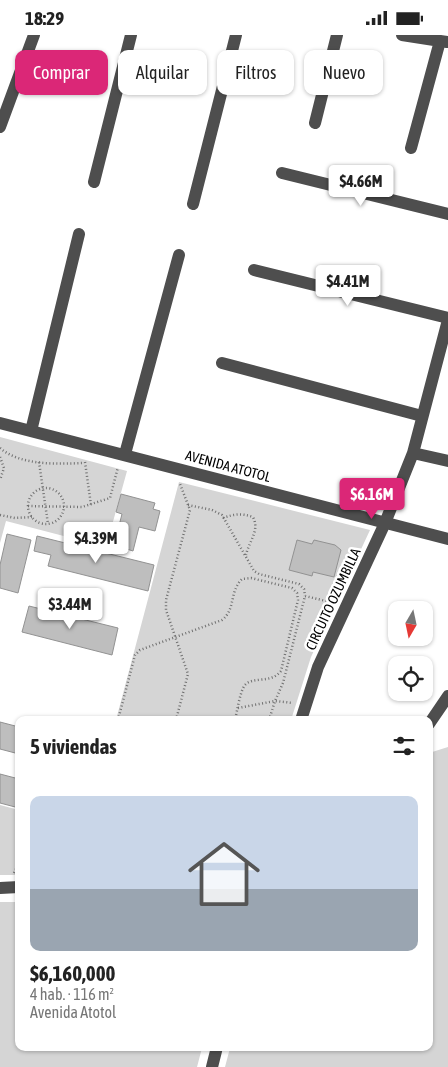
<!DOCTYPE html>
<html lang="es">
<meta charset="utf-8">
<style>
:root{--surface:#fff;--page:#f6f6f6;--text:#222;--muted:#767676;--line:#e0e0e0;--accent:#db2777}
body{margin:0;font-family:"Asap Condensed",sans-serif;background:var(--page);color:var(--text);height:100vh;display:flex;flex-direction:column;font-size:19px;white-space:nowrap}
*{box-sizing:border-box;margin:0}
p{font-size:16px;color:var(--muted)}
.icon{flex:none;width:28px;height:28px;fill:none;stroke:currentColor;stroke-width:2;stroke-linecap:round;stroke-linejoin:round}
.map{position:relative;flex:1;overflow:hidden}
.side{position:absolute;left:15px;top:681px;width:418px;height:335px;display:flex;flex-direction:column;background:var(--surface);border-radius:10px;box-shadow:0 1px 4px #0004}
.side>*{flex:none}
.top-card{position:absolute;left:15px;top:15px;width:419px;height:45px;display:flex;gap:10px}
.needle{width:32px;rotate:189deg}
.fabs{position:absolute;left:388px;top:566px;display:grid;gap:10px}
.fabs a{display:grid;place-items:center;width:45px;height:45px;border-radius:10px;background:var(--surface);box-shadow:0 1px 4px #0004;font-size:25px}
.price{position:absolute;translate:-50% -42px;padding:0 11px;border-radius:5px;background:#fff;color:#222;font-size:16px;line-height:32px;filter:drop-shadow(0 1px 2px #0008)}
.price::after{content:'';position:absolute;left:50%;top:30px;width:15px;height:11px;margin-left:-8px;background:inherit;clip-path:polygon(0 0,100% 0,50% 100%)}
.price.on{background:var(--accent);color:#fff}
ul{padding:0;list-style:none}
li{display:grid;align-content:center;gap:10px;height:265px;padding:0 15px}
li+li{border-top:1px solid var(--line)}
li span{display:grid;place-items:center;height:155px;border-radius:10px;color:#555}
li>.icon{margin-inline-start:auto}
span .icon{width:90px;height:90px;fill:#fffc;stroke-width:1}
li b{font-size:21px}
h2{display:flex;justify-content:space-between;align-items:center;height:60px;padding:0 15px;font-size:21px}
.pill{padding:0 18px;border-radius:10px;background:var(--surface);box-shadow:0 1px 4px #0004;font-size:18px;line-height:45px}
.pill.on{background:var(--accent);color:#fff}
.status{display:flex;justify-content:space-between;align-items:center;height:35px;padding:0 25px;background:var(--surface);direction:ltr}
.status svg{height:14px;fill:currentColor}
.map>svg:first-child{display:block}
</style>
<div class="status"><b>18:29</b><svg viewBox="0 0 49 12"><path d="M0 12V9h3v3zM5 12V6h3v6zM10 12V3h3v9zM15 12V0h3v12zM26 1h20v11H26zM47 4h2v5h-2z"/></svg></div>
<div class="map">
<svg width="448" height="1032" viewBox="0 0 448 1032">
<rect width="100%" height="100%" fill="#fff"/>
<!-- green -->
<path fill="#d5d5d5" d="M0,402L127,436L106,512L6,486L0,508Z
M179,447L370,495L311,622L291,685H116Z
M448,712V1032H225L230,1013L429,1012V718Z
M0,770L19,775V840H0Z
M0,867H19V1012L202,1013L197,1032H0Z"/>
<!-- building -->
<path fill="#bebebe" stroke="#929292" d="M121,459L155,468L153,474L160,476L155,496L139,492L133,516L114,510L122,479L116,477Z
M7,499L31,505L18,558L0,553V530Z
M37,501L154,530L148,556L48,531L51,520L34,516Z
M297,505L312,509L314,505L335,510L341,515L334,542L313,537L312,541L289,535Z
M29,571L118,593L112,620L22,597Z
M0,687L19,692V719L0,714Z
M0,739L19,744V773L0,768Z"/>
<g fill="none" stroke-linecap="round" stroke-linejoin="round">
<!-- path -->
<path stroke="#707070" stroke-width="2.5" stroke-dasharray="1 2.5" stroke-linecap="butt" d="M0,413C21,431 58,429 84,428
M0,422L4,433L0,445
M39,427L48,489
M85,427L91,470
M28 471a18 18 0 1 1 36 0a18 18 0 1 1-36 0Z
M188,470L212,475L222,480L254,536L259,539L299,549L304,554L305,561
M28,471L82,472L110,463L118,432
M0,480L15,483L32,482
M223,483C234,479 242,478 253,482C260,496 249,506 246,520
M238,673L275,666L293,668
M118,685L135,620L140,615L222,585C236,574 229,557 242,544L251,543L292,553L297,558L298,565L281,636C271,649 253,641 245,650C240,656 237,677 235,685
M176,685L188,639L166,575V565L190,475L180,449
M269,685L275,666L283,648L305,561L334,568
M14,838L19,828"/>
<!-- minor -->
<path stroke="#4e4e4e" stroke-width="12" d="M402,0L447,7
M315,88L337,0
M0,92L34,0
M411,113L440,6
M282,138L448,179
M94,147L131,0
M193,169L236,0
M254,235L448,283
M222,328L422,381
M0,388L448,504
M31,396L79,199
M413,418L448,426
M125,419L179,220
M301,685L318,632L385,488L413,418L448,285
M429,689L448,661
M0,853L19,852
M212,1032L217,1012"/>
</g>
<g text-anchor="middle" stroke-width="5" stroke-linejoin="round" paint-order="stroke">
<!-- street labels -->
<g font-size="14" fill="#000" stroke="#fff">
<text transform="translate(228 431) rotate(15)" y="5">AVENIDA ATOTOL</text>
<text transform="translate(333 564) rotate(-65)" y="5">CIRCUITO OZUMBILLA</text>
</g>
</g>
</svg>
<div class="fabs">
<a><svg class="needle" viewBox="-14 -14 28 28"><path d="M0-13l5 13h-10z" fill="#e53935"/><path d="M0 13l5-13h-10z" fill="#767676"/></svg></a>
<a><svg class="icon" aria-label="locate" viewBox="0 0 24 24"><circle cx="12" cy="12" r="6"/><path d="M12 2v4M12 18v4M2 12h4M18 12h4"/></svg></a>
</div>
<b class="price" style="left:361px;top:172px">$4.66M</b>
<b class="price" style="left:348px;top:272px">$4.41M</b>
<b class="price on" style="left:372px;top:485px">$6.16M</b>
<b class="price" style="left:96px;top:529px">$4.39M</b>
<b class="price" style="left:70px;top:595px">$3.44M</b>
<div class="top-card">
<a class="pill on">Comprar</a>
<a class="pill">Alquilar</a>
<a class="pill">Filtros</a>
<a class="pill">Nuevo</a>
</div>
<section class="side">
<h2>5 viviendas<svg class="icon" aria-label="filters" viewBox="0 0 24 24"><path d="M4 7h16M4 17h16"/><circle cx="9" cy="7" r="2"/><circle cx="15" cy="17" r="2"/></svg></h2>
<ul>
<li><span style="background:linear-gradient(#c9d6e8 60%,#9aa5b1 0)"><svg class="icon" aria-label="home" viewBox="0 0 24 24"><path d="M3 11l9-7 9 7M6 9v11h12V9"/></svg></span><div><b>$6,160,000</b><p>4 hab. · 116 m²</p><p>Avenida Atotol</p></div></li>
</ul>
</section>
</div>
